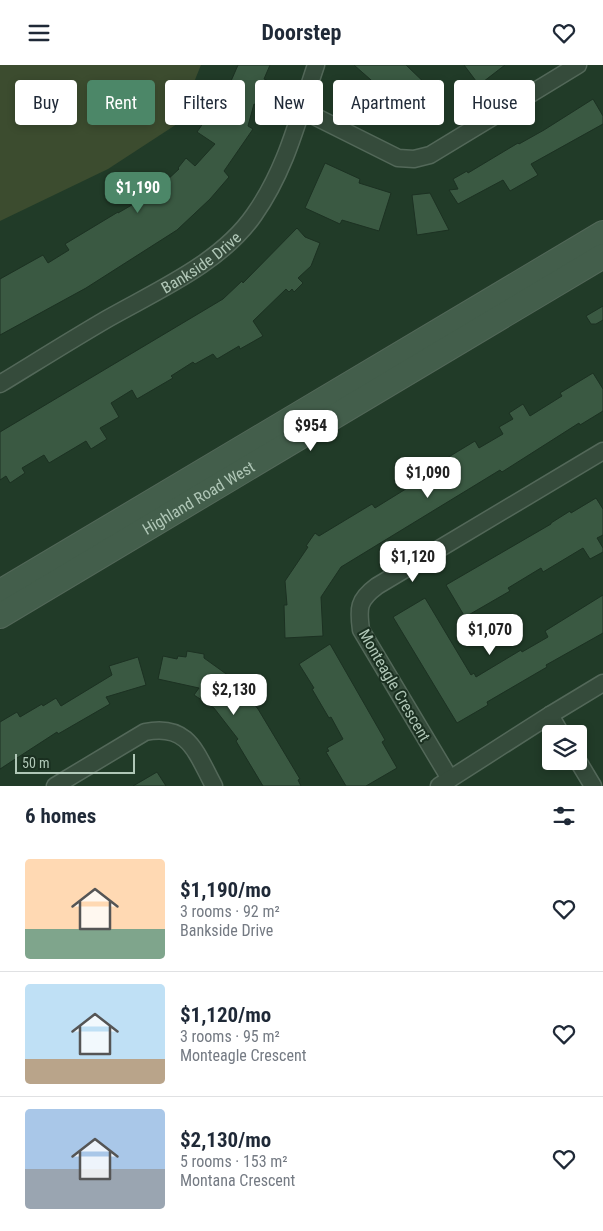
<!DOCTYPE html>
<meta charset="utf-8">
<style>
:root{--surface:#fff;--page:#f6f6f7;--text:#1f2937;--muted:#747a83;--line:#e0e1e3;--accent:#4c8768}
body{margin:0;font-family:"Roboto Condensed",sans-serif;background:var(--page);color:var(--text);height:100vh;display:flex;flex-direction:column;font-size:19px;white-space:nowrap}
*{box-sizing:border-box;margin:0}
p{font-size:16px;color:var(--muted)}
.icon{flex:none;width:28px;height:28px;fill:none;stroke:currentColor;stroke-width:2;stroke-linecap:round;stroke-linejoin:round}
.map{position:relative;height:721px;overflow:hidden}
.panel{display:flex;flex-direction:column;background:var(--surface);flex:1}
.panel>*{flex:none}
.top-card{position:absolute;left:15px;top:15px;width:574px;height:45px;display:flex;gap:10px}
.buttons{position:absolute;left:542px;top:660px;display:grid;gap:10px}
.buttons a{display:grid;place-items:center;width:45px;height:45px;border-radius:5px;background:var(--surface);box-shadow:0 2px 8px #0003;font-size:25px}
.scale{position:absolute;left:15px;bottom:12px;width:120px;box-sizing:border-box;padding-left:5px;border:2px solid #b0c7b7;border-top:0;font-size:14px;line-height:18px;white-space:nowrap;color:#b0c7b7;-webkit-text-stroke:4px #1a2f20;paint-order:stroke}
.price{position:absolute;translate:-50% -42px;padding:0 11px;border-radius:10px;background:#fff;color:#222;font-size:16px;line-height:32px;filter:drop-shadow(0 1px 2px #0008)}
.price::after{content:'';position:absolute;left:50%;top:30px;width:15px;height:11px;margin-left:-8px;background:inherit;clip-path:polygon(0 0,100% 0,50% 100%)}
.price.current{background:var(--accent);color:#fff}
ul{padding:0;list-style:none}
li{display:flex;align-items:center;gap:15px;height:125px;padding:0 25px}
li+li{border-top:1px solid var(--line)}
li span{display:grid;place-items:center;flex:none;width:140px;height:100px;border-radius:5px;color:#555}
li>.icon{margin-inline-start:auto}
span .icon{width:60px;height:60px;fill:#fffc;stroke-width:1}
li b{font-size:21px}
h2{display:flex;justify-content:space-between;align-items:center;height:60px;padding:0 25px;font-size:21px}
.tag{padding:0 18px;border-radius:5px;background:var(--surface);box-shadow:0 2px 8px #0003;font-size:18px;line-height:45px}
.tag.current{background:var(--accent);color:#fff}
header{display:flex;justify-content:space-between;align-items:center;height:65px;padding:0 25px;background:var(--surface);font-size:22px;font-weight:700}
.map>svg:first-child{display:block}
</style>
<header><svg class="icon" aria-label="menu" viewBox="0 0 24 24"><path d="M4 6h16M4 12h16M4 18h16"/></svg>Doorstep<svg class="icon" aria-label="heart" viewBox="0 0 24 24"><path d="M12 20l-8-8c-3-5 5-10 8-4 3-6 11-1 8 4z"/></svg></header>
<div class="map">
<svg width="603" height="721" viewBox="0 0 603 721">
<rect width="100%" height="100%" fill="#213b28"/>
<!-- green -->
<path fill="#3c4c2f" d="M0,0H201L177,59L108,104L0,156Z"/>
<!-- building -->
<path fill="#3a5942" stroke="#1c3122" d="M238,0H270L264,14L267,15L257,40L254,39L248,61L253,64L224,106L229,112L210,134L177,165L86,223L0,270V214L43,190L48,198L69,185L65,179L118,147V148L137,137L139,141L179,104L178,103L186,93L195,101L215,79L197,67L218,37L221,39Z
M354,0H406L431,24L429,27L440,36L423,54L392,25L388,30Z
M464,0H505L479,20Z
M593,34L603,51V59L531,99L538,110L510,126L503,115L458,139L449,125L458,124L453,114L467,106L468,108L518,78L519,79L544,65Z
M325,98L360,114L359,118L391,128L379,166L342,155L340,159L305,143Z
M430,128L449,165L417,170L412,130Z
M297,163L305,172L320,178L311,201L298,213L303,218L294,227L292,224L289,227L286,224L253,256L263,271L240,284L239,281L217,294L213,289L195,299L193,297L171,311L173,313L137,334L132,325L111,338L119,352L100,363L107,374L91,384L86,376L49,398L44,390L22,403L25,408L10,418L6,411L0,415V367L223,234L242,216L243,218Z
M603,241V255L596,259H591L586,251Z
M593,308L603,324V346L580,360L579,358L502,407L500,405L341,502L321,532L323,571L285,573L284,540H287L285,516L308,482L306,481L315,468L319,471L372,439L375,443L409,422L404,414L440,392L442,396L475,376L479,383L503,369L499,362L513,354L509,348L523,339L530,351L562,331L560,328Z
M596,433L603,444V470L597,473L603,483V487L590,494L583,483L543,507L541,503L508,523L510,526L465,552L446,520L551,459V458L570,446L571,448Z
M603,530V568L546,600L547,602L487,637L488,640L457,658L393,552L425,533L471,610L474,608L476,612L521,585L522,587L548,572L545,566Z
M330,579L385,675L382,677L397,703L366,721H346L326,687L329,686L327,683L343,674L331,652L329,653L312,624L314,623L299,599Z
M187,586L204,589V593L236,616L258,644L300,714L298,715L301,721H263L236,676L238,674L214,643L194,630L199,623L158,614L163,591L177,594L178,591L186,592Z
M138,592L146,620L106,632L110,639L58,669L57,667L0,704V657L17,647L20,652L42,639L43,641L56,633L61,641L112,610L109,601Z
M157,707L166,721H133Z"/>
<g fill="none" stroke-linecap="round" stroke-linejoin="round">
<!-- minor casing -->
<g stroke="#536859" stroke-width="19">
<g id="minor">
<path d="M302,45L398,93L414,94L430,90L578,0"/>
<path id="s1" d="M0,319C36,297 71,275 107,254C156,226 221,198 254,150C287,103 298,53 316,0"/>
<path d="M550,650L561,669"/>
<path d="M578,696L593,721"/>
<path d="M450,714L361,565C358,543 358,535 377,521L603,386"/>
<path d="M55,721L145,667C189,658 196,688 214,721"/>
<path d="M439,721L550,650L603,618"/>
</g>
</g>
<!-- secondary casing -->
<g stroke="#536859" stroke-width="26">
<g id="secondary">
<path d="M0,527L603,168"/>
<path id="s2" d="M0,551L603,191"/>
</g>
</g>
<!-- minor -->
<use href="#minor" stroke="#354b3b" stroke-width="16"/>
<!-- secondary -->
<use href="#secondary" stroke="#435e4b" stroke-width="24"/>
</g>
<g text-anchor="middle" stroke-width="4" stroke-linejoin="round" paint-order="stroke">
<!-- street labels -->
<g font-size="16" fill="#b0c7b7" stroke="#1a2f20">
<text dy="6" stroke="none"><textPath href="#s1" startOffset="235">Bankside Drive</textPath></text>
<text dy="6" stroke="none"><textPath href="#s2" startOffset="231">Highland Road West</textPath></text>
<text transform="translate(395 620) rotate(60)" y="6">Monteagle Crescent</text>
</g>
</g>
</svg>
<div class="buttons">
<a><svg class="icon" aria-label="layers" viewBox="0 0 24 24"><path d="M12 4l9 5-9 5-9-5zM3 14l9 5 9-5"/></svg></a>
</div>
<div class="scale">50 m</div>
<b class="price current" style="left:138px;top:149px">$1,190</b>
<b class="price" style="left:311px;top:387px">$954</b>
<b class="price" style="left:428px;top:434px">$1,090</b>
<b class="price" style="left:413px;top:518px">$1,120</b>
<b class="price" style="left:490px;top:591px">$1,070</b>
<b class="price" style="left:234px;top:651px">$2,130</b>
<div class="top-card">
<a class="tag">Buy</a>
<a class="tag current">Rent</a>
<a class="tag">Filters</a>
<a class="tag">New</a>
<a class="tag">Apartment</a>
<a class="tag">House</a>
</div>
</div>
<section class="panel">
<h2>6 homes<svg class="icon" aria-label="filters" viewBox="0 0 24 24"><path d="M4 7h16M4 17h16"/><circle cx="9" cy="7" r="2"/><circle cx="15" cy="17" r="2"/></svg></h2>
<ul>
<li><span style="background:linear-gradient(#ffd9b3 70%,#7fa58c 0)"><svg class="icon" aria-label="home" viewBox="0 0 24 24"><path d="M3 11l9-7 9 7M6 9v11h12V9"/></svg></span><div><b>$1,190/mo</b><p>3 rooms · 92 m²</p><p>Bankside Drive</p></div><svg class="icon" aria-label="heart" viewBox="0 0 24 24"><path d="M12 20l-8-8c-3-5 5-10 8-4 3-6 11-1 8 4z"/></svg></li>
<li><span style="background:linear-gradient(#bfe0f5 75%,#b9a48a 0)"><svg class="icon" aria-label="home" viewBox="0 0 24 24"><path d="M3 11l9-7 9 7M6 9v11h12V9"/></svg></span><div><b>$1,120/mo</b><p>3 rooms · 95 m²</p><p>Monteagle Crescent</p></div><svg class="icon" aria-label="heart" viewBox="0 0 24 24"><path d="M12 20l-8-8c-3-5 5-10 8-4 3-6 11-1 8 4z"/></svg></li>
<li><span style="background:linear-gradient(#a9c7e8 60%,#9aa5b1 0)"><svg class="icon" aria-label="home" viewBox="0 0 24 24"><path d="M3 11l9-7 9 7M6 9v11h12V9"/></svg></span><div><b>$2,130/mo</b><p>5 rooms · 153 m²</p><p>Montana Crescent</p></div><svg class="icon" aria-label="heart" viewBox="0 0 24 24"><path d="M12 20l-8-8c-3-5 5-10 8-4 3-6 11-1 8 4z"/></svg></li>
</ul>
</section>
